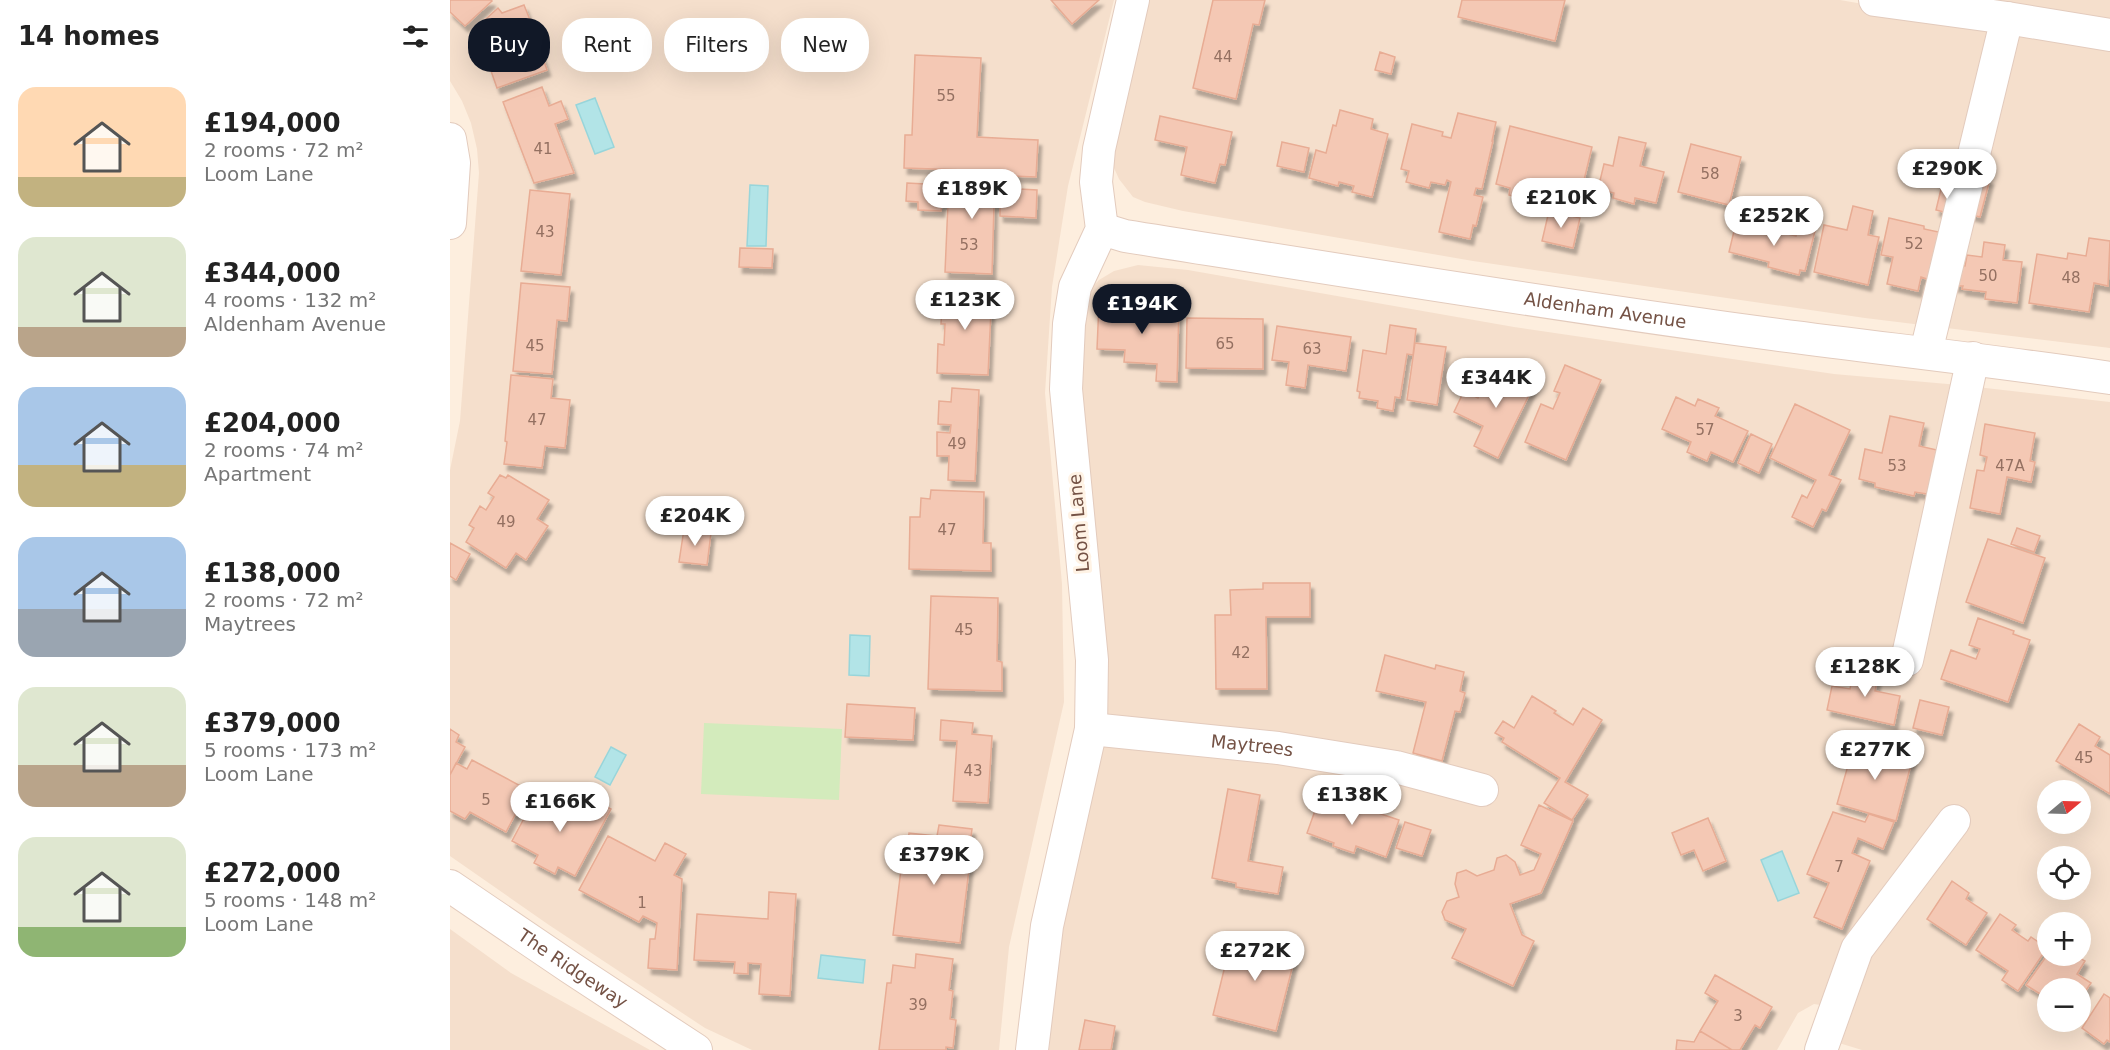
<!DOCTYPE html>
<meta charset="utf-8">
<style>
:root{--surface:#fff;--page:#f2f2f2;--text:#222;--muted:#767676;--accent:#111827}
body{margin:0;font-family:"DejaVu Sans",sans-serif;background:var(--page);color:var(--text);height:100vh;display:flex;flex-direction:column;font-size:22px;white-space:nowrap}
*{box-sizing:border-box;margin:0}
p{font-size:20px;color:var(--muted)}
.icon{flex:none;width:33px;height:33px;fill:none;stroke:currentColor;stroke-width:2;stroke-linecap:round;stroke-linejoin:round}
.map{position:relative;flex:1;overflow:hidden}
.panel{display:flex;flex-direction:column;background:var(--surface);width:450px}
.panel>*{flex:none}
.top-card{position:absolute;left:18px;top:18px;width:570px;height:54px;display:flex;gap:12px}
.needle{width:39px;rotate:71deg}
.controls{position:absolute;left:1587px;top:780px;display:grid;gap:12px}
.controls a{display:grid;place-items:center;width:54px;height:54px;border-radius:50%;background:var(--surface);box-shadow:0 6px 24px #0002;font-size:30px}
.price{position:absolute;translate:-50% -51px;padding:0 14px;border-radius:21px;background:#fff;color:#222;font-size:20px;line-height:39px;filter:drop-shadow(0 2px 3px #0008)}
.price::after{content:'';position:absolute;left:50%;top:36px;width:18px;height:14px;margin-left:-9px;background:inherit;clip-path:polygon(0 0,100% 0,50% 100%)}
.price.on{background:var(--accent);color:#fff}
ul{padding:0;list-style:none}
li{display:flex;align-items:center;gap:18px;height:150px;padding:0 18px}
li span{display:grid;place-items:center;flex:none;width:168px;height:120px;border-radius:18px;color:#555}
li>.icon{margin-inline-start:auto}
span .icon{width:72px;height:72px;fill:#fffc;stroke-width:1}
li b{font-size:26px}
h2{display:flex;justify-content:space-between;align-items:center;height:72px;padding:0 18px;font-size:26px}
.tag{padding:0 21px;border-radius:24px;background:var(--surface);box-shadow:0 6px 24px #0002;font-size:21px;line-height:54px}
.tag.on{background:var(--accent);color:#fff}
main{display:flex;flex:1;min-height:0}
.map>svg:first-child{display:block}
</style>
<main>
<section class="panel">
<h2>14 homes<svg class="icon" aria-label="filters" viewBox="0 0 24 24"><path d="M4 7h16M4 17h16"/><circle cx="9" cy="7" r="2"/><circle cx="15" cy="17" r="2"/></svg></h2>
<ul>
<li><span style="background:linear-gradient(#ffd9b3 75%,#c2b280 0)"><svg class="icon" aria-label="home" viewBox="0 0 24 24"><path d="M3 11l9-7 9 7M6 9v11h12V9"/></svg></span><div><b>£194,000</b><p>2 rooms · 72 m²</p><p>Loom Lane</p></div></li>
<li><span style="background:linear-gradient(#dfe7d0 75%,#b9a48a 0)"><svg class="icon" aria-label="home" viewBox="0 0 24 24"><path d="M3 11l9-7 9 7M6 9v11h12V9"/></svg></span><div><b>£344,000</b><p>4 rooms · 132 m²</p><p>Aldenham Avenue</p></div></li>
<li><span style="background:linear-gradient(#a9c7e8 65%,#c2b280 0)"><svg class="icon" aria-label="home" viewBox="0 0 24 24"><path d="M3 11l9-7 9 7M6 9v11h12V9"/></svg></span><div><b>£204,000</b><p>2 rooms · 74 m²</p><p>Apartment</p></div></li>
<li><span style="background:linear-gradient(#a9c7e8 60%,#9aa5b1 0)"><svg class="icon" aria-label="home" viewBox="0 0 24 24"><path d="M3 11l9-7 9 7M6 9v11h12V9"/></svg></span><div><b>£138,000</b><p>2 rooms · 72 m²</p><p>Maytrees</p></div></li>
<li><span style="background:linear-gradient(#dfe7d0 65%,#b9a48a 0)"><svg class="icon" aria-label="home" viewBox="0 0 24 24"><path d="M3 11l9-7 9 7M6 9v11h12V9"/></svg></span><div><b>£379,000</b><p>5 rooms · 173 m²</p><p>Loom Lane</p></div></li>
<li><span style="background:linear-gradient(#dfe7d0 75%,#8fb573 0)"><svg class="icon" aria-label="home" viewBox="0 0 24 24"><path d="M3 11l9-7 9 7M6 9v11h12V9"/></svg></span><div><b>£272,000</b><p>5 rooms · 148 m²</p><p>Loom Lane</p></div></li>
</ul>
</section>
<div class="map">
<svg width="1660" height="1050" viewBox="0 0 1660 1050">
<defs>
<filter id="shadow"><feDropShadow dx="3.5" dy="6" stdDeviation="1.5" flood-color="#0004"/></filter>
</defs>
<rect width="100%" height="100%" fill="#fdeede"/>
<!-- residential -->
<path fill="#f5dfcc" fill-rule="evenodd" d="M0,0H664L618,186L602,287L595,393L612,584L614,702L559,947L549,1050H302L255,1028L99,925L0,856V470L10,421L29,173L27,149L21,123L12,101L0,81Z
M695,0H1390L1573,32L1660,44V348L1415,318L1023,261L733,211L695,202L683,197L669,179L659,157Z
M1507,0H1660V28Z
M688,265L738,270L1064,327L1384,374L1509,385L1660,402V1050H1412L1389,1043L1402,1010L1364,1004L1348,1013L1327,1050H599L608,940L654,728L628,385L638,291L649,280L664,271ZM1598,790H1630V824H1598ZM1598,856H1630V890H1598ZM1598,922H1630V956H1598ZM1598,988H1630V1022H1598Z
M0,929L61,973L200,1050H0Z"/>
<!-- green -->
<path fill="#d3ebbc" d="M254,723L392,729L389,800L251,794Z"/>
<!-- water -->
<path fill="#b2e4e7" stroke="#98d5da" stroke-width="1.5" d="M145,98L164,147L145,154L126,105Z
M300,185L318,186L316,246H297Z
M400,635L420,636L419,676L399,675Z
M161,747L176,755L160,785L145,777Z
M1332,851L1349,893L1328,901L1311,860Z
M371,955L415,960L413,983L368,978Z"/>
<!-- building -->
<path fill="#f4c8b4" stroke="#e8ac94" stroke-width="1.5" filter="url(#shadow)" d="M0,0H41L42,1L15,26L0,12Z
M601,0H649L622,24Z
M763,0H815L809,25L803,24L786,99L743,88Z
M1012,0H1115L1105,41L1008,17Z
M74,5L84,30L71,35L78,54L90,50L97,70L47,88L26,28L48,8L52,13Z
M930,52L945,57L941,74L925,70Z
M465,55L531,58L527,137L588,140L586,177L515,174V170L454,168L455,135H462Z
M92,87L99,106L111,101L118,119L105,124L124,173L84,183L53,102Z
M890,110L923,119L921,129L938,134L922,197L902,192L904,186L889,182L888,186L859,178L866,150L876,153L883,125L886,126Z
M1008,113L1046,122L1042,141H1043L1032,189L1026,188L1024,195L1033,197L1026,226L1023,225L1020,239L989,232L1001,182L997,180L995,185L981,182L979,188L956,182L959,171L951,169L962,124L993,132L992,136L1001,138Z
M710,116L782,132L775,165L770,164L765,183L731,175L737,147L705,140Z
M1060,126L1142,147L1128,205L1125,204L1123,214L1095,207L1097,197L1086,195L1085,202L1059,195L1060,188L1046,184Z
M1169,137L1196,143L1190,166L1214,172L1206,203L1185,198L1184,204L1163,198L1164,193L1148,189L1154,164L1163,166Z
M832,142L859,148L854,172L827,166Z
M1241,144L1291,157L1279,205L1228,192Z
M1528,176L1540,179L1530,217L1518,214Z
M457,183L587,190L586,218L550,216V206L544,205L542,274L495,272L498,203H492L491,211L468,210V202L456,201Z
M1492,185L1508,189L1502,214L1486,210Z
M80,190L120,194L111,275L71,271Z
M1403,206L1423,211L1418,235L1429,237L1418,285L1364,272L1374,225L1397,230Z
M1099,211L1130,218L1123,248L1092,241Z
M1439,218L1474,226V229L1498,234L1480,280L1471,277L1468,291L1437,284L1443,257L1431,255Z
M1298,224L1346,236L1348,227L1365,231L1355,271L1350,270L1349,275L1318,267L1319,262L1279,252L1285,227L1296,230Z
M1639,238L1660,241L1658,286L1644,283L1639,312L1579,303L1587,254L1617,259L1618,253L1636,256Z
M1534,242L1555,245L1553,260L1572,262L1567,303L1535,299L1536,292L1512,289L1513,286H1504L1507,265L1515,266L1517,255L1532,257Z
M290,248L323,249L322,268L289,267Z
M71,283L120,287L117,321L107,320L102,374L63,371Z
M493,286L542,288L538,375L487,373L488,344L494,345L495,324H491Z
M649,303L729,306L727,382L706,381L707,364L674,362L675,350L647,349Z
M737,318L813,319V369L736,368Z
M940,325L966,329L963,355L957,354L950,398L945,397L943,411L927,408L928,401L909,398L910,392L907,391L913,350L936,354Z
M827,326L901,337L896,371L858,365L855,388L836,385L839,362L822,360Z
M965,343L996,347L987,405L957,400Z
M1115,365L1151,380L1116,460L1075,442L1091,404L1103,409L1110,393L1104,391Z
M1051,367L1085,383L1048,458L1024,446L1033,426L1004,412L1014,391L1028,398L1036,382L1042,385Z
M61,375L103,379L101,398L120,400L115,448L95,446L92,468L54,464L57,442L55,441Z
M502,388L529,390L525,481L498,480L499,456H487V432L500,433L501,425L488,424L489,401L501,402Z
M1226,397L1245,406L1248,399L1269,408L1265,416L1298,431L1283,462L1261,452L1257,461L1237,452L1241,442L1212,429Z
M1345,404L1400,430L1379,475L1391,480L1376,511L1372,509L1363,527L1342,517L1352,495L1357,498L1366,480L1320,458Z
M1440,416L1474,423L1469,446L1487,450L1477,494L1465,492L1464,496L1425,487V483L1409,479L1415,449L1432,453Z
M1535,424L1585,433L1580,461L1585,462L1581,482L1557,477L1550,514L1520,508L1527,470L1534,471L1537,457L1530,455Z
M1301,434L1322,444L1309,473L1288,463Z
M50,475L56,478L58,475L99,500L87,519L98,526L76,560L66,553L56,568L16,542L24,528L19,525L30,506L36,510L44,497L38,493Z
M481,490L534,492L533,543H541V571L459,569L460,517H470L471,498L480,499Z
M1567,528L1590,536L1584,552L1561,544Z
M234,529L261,533L257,565L229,562Z
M1538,539L1595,558L1573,623L1516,602Z
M0,543L20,554L6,580L0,576Z
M813,583H860V617H816L817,689H766L765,615H781L780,590L813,589Z
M481,596L548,598L547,661L552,662V691L478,689Z
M1528,618L1564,631L1563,634L1580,640L1558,702L1491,679L1501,650L1526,659L1530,649L1519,645Z
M935,655L985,669L986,665L1014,672L1010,691L1015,693L1010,712L1005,711L992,761L963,753L976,702L926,691Z
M1405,664L1429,670L1425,691L1450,696L1444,725L1377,710L1382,686L1400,689Z
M1082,696L1106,711L1104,713L1123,725L1133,708L1152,720L1115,782L1138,795L1122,820L1094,803L1110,778L1052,742L1054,738L1045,733L1053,721L1064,728Z
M1470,700L1499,707L1492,735L1463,728Z
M397,704L465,708L463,740L395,737Z
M491,720L523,723L522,734L542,736L538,803L503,801L507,741L490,740Z
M1629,724L1650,737L1645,746L1660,755V794L1606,761Z
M0,729L9,735L6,742L15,747L0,775Z
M1405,741L1463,757L1446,821L1387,804Z
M22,760L78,790L56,832L20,812L15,819L0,811V775L6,763L17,769Z
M778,789L810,795L798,861L833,867L828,894L786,887V883L762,878Z
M88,792L130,814L139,797L161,809L125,876L108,867L105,874L84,863L88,855L62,841Z
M871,794L949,820L936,857L906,846L904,853L883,846L884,843L857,833Z
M1089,805L1123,821L1091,893L1060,904L1072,935L1084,941L1063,986L1002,958L1016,929L995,920L992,912L997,901L1009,897L1005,884L1007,873L1016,870L1027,876L1044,870L1047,858L1056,855L1065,862L1070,875L1084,870L1091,854L1071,845Z
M1383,812L1415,822L1419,814L1444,822L1433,849L1408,838L1402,853L1420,861L1392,929L1364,917L1379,883L1357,874Z
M1258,818L1276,861L1253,871L1244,850L1231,855L1222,833Z
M955,822L981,830L972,856L946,848Z
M489,825L522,829L518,861H520L510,943L443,935L453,853L457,854L459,833L487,836Z
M158,836L205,861L215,843L236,854L224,875L232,879L227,970L198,968L200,939H205L207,923L193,916L189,922L129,890Z
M1502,881L1519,893L1516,899L1537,913L1516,945L1477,919Z
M319,892L346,894L340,996L309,994L311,964L298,963V974L284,973L285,962L244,960L247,914L318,919Z
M1550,914L1566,925L1562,930L1578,941L1581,937L1597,948L1568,991L1552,980L1558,971L1526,950Z
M783,933L847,949L826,1031L763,1015Z
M466,954L503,959L499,990L503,991L500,1019L506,1020L503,1048L496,1047V1050H429L437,983H441L443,965L465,968Z
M1598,954V956H1626L1635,961L1627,974L1641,983L1630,999V988H1598V999L1576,985Z
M1265,975L1322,1007L1310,1028L1305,1025L1290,1050H1282L1250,1031L1268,1001L1255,993Z
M1654,994L1660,998V1042L1657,1040L1654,1044L1632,1028Z
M635,1020L665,1026L661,1050H629Z
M1250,1031L1282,1050H1226L1227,1040L1244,1042Z"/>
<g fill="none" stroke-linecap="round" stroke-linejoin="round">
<!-- minor casing -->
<g stroke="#e3cbbd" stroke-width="34">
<g id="minor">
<path d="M1425,0L1557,18L1660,35"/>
<path d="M0,139L4,163L0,223"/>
<path id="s1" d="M652,229L675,236C871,267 1067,299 1263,326C1396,345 1528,358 1660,378"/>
<path d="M1476,352L1557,18"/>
<path d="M1457,660L1523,358"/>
<path id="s2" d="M641,729L828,748L946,767L1032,790"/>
<path id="s3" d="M0,886L121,968L246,1050"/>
<path d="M582,1050L597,926L641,729L642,660L616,389L619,324L625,287L652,229L646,182L649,149L683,0"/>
<path d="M1371,1050L1407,949L1504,821"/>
</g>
</g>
<!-- minor -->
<use href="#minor" stroke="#fff" stroke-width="32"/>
</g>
<g text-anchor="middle" stroke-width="6" stroke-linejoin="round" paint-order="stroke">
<!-- number labels -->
<g font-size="15" fill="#947061">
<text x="773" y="62">44</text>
<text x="496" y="101">55</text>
<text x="93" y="154">41</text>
<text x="1260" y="179">58</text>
<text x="95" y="237">43</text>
<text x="1464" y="249">52</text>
<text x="519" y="250">53</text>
<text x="1538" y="281">50</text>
<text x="1621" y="283">48</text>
<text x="775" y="349">65</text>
<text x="85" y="351">45</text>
<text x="862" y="354">63</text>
<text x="87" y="425">47</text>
<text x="1255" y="435">57</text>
<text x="507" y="449">49</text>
<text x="1447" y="471">53</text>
<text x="1560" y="471">47A</text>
<text x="56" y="527">49</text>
<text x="497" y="535">47</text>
<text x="514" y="635">45</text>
<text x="791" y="658">42</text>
<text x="1634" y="763">45</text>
<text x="523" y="776">43</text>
<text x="36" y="805">5</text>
<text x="1389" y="872">7</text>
<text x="192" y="908">1</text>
<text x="468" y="1010">39</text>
<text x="1288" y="1021">3</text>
</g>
<!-- street labels -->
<g font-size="18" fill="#745245" stroke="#fff3e5">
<text dy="6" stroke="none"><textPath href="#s1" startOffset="510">Aldenham Avenue</textPath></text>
<text transform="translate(629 523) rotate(-95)" y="6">Loom Lane</text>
<text dy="6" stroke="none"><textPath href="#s2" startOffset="162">Maytrees</textPath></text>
<text dy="6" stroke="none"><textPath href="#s3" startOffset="148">The Ridgeway</textPath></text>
</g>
</g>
</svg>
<div class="controls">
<a><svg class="needle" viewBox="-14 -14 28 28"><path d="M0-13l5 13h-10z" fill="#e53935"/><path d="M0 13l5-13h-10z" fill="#767676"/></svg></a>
<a><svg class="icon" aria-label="locate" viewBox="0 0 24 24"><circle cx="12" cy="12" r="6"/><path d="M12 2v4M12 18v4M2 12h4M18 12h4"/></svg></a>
<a>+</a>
<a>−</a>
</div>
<b class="price" style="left:1497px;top:200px">£290K</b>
<b class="price" style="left:522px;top:220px">£189K</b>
<b class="price" style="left:1111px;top:229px">£210K</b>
<b class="price" style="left:1324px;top:247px">£252K</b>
<b class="price" style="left:515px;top:331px">£123K</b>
<b class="price on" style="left:692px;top:335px">£194K</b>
<b class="price" style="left:1046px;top:409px">£344K</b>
<b class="price" style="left:245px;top:547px">£204K</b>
<b class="price" style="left:1415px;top:698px">£128K</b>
<b class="price" style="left:1425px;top:781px">£277K</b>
<b class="price" style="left:902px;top:826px">£138K</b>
<b class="price" style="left:110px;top:833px">£166K</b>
<b class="price" style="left:484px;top:886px">£379K</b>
<b class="price" style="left:805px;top:982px">£272K</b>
<div class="top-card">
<a class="tag on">Buy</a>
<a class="tag">Rent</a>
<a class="tag">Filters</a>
<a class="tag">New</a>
</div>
</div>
</main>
